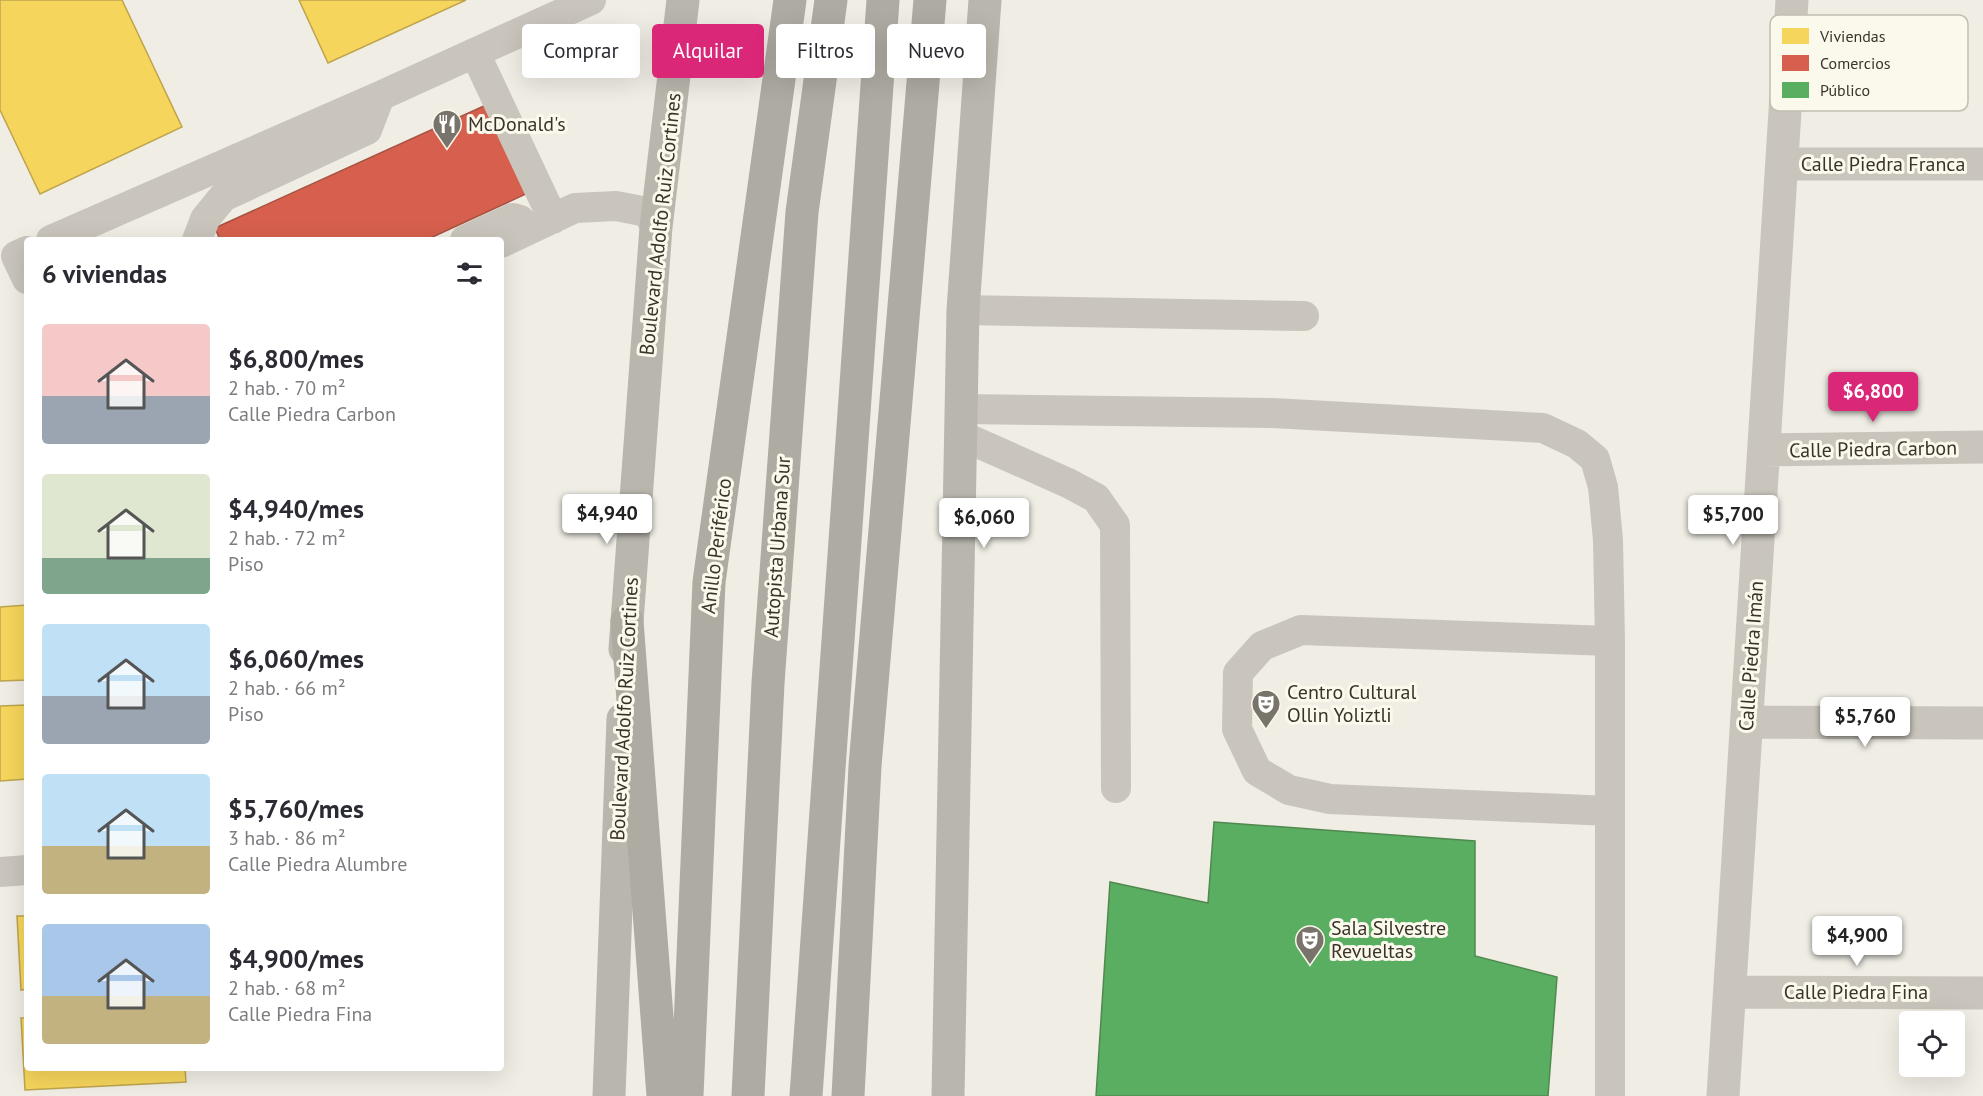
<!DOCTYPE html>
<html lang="es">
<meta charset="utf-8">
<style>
:root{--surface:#fff;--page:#f2f2f3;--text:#2b2b33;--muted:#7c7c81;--accent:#db2777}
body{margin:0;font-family:"PT Sans",sans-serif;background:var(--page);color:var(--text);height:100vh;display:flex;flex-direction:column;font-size:22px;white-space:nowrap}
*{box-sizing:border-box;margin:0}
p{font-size:20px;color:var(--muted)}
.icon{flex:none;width:33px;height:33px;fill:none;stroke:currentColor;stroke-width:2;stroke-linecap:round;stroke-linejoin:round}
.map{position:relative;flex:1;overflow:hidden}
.details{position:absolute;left:24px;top:237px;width:480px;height:834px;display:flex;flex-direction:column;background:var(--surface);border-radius:6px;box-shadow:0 6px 24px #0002}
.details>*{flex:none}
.guide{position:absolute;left:522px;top:24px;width:570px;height:54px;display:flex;gap:12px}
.fabs{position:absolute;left:1899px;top:1011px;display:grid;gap:12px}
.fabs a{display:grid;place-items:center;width:66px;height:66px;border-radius:6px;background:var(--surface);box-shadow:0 6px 24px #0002;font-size:30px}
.price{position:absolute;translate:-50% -51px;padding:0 14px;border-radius:6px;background:#fff;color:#222;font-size:20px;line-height:39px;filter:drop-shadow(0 2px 3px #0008)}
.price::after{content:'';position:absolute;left:50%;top:36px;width:18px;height:14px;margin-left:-9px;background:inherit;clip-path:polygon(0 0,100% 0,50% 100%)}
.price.on{background:var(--accent);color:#fff}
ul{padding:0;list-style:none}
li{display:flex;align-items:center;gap:18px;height:150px;padding:0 18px}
li span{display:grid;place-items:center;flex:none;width:168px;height:120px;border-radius:6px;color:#555}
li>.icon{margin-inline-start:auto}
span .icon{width:72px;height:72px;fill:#fffc;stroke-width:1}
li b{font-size:26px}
h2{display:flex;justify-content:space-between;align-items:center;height:72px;padding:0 18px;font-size:26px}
.chip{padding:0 21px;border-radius:6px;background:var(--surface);box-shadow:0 6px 24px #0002;font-size:21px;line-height:54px}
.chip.on{background:var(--accent);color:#fff}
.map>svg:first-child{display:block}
</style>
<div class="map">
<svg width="1983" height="1096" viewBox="0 0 1983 1096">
<rect width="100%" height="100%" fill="#efede4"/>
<!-- homes -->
<path fill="#f6d55c" stroke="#bea44d" stroke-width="1.5" d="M0,0H122L182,127L40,194L0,110Z
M299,0H466L328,63Z
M27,605V680L0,681V607Z
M27,705V779L0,781V706Z
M17,916H27V989L21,990Z
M21,1018H27V1068H185L186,1082L25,1090Z"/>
<!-- shops -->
<path fill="#d6604d" stroke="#a75242" stroke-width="1.5" d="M486,105L526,194L426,240H220L215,228Z"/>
<!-- public -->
<path fill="#5aae61" stroke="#508950" stroke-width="1.5" d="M1214,822L1475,841V956L1557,977L1548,1096H1096L1110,882L1208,903Z"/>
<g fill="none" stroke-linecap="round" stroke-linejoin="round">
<!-- lane -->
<path stroke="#c9c5bc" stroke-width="30" d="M475,53L553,219
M51,240L380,96L591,0
M197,240L205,219L223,197L367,130L380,96
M465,240L513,218L520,220
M501,243L575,208L616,206L647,212L656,227
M27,251L16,256L27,279
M963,310L1304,316
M961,409L1273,413L1543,428L1577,444L1595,459L1603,487L1608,540L1610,641V1096
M960,435L1068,483L1096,498L1115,525L1116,788
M1610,641L1301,630L1262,646L1238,673L1237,729L1257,771L1289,790L1330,799L1610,811
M0,872L27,870"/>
<!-- street -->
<path stroke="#c9c5bc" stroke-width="33" d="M1782,164H1983
M1764,450L1983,447
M1747,722L1983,723
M1730,992L1983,993
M1723,1096L1792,0"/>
<!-- secondary -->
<path stroke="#b9b6ad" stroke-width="33" d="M625,649L656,227L683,0
M609,1096L623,719
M948,1096L963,310L985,0"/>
<!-- highway -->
<path stroke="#aeaba3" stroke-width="33" d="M627,621L663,1096
M687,1096L709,582L790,0
M748,1096L768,683L802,212L831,0
M806,1096L883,0
M848,1096L865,766L930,0"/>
</g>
<!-- icons -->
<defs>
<g id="restaurant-pin" transform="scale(1.5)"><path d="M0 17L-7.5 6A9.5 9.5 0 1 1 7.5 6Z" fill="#79746b" stroke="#fbf8ec"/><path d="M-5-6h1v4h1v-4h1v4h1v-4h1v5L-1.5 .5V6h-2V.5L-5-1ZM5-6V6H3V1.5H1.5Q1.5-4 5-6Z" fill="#fff"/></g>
<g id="theatre-pin" transform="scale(1.5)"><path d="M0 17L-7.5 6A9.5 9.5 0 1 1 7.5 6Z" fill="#79746b" stroke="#fbf8ec"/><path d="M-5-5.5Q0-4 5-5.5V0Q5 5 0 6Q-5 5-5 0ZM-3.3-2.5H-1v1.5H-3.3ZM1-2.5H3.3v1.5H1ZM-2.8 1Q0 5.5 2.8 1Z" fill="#fff"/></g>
</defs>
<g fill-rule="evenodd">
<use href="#restaurant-pin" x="447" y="124"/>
<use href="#theatre-pin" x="1266" y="704"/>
<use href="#theatre-pin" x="1310" y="940"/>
</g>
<g text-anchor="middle" stroke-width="6" stroke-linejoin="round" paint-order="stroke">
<!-- poi labels -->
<g font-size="20" fill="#3a332a" stroke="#fbf8ec" text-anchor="start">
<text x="468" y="131">McDonald's</text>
<text x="1287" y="699">Centro Cultural<tspan x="1287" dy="23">Ollin Yoliztli</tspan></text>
<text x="1331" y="935">Sala Silvestre<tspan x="1331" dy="23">Revueltas</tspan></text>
</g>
<!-- street labels -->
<g font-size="20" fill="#3a332a" stroke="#fbf8ec">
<text x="1883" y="171">Calle Piedra Franca</text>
<text transform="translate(660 224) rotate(-84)" y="7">Boulevard Adolfo Ruiz Cortines</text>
<text transform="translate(1873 449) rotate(-1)" y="7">Calle Piedra Carbon</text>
<text transform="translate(716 546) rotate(-83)" y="7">Anillo Periférico</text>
<text transform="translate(777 547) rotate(-86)" y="7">Autopista Urbana Sur</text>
<text transform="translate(1751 656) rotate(-86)" y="7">Calle Piedra Imán</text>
<text transform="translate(624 709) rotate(-87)" y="7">Boulevard Adolfo Ruiz Cortines</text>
<text x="1856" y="999">Calle Piedra Fina</text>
</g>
</g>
<!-- legend -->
<rect x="1770" y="15" width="198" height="96" rx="9" fill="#fbf8ec" stroke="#c1bdb2" stroke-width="1.5"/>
<rect x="1782" y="28" width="27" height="16" fill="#f6d55c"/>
<rect x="1782" y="55" width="27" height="16" fill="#d6604d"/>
<rect x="1782" y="82" width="27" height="16" fill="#5aae61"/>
<g font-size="16" fill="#3a332a">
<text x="1820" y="42">Viviendas</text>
<text x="1820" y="69">Comercios</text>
<text x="1820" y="96">Público</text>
</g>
</svg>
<div class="fabs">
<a><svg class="icon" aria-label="locate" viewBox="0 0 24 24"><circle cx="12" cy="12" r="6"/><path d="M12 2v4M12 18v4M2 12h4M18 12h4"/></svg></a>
</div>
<b class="price on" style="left:1873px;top:423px">$6,800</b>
<b class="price" style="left:607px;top:545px">$4,940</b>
<b class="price" style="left:1733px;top:546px">$5,700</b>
<b class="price" style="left:984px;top:549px">$6,060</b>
<b class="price" style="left:1865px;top:748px">$5,760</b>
<b class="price" style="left:1857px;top:967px">$4,900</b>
<div class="guide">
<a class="chip">Comprar</a>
<a class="chip on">Alquilar</a>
<a class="chip">Filtros</a>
<a class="chip">Nuevo</a>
</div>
<section class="details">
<h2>6 viviendas<svg class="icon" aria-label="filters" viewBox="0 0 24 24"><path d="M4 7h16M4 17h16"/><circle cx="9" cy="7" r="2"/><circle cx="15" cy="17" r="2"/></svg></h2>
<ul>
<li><span style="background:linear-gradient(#f6c9c9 60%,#9aa5b1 0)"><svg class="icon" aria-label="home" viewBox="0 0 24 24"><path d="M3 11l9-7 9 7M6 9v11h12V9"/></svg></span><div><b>$6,800/mes</b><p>2 hab. · 70 m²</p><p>Calle Piedra Carbon</p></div></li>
<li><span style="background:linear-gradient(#dfe7d0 70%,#7fa58c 0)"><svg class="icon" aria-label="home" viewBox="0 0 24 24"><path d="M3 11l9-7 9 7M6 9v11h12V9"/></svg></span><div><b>$4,940/mes</b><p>2 hab. · 72 m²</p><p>Piso</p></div></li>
<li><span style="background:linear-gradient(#bfe0f5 60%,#9aa5b1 0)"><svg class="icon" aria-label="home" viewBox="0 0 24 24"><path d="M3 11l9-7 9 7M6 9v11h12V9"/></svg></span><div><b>$6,060/mes</b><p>2 hab. · 66 m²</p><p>Piso</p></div></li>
<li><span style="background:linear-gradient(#bfe0f5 60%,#c2b280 0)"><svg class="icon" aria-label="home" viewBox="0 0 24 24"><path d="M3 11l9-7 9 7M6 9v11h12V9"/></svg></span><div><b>$5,760/mes</b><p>3 hab. · 86 m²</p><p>Calle Piedra Alumbre</p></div></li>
<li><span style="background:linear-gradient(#a9c7e8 60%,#c2b280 0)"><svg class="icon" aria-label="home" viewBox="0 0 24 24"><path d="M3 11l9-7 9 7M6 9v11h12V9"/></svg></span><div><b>$4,900/mes</b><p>2 hab. · 68 m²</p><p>Calle Piedra Fina</p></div></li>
</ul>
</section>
</div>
